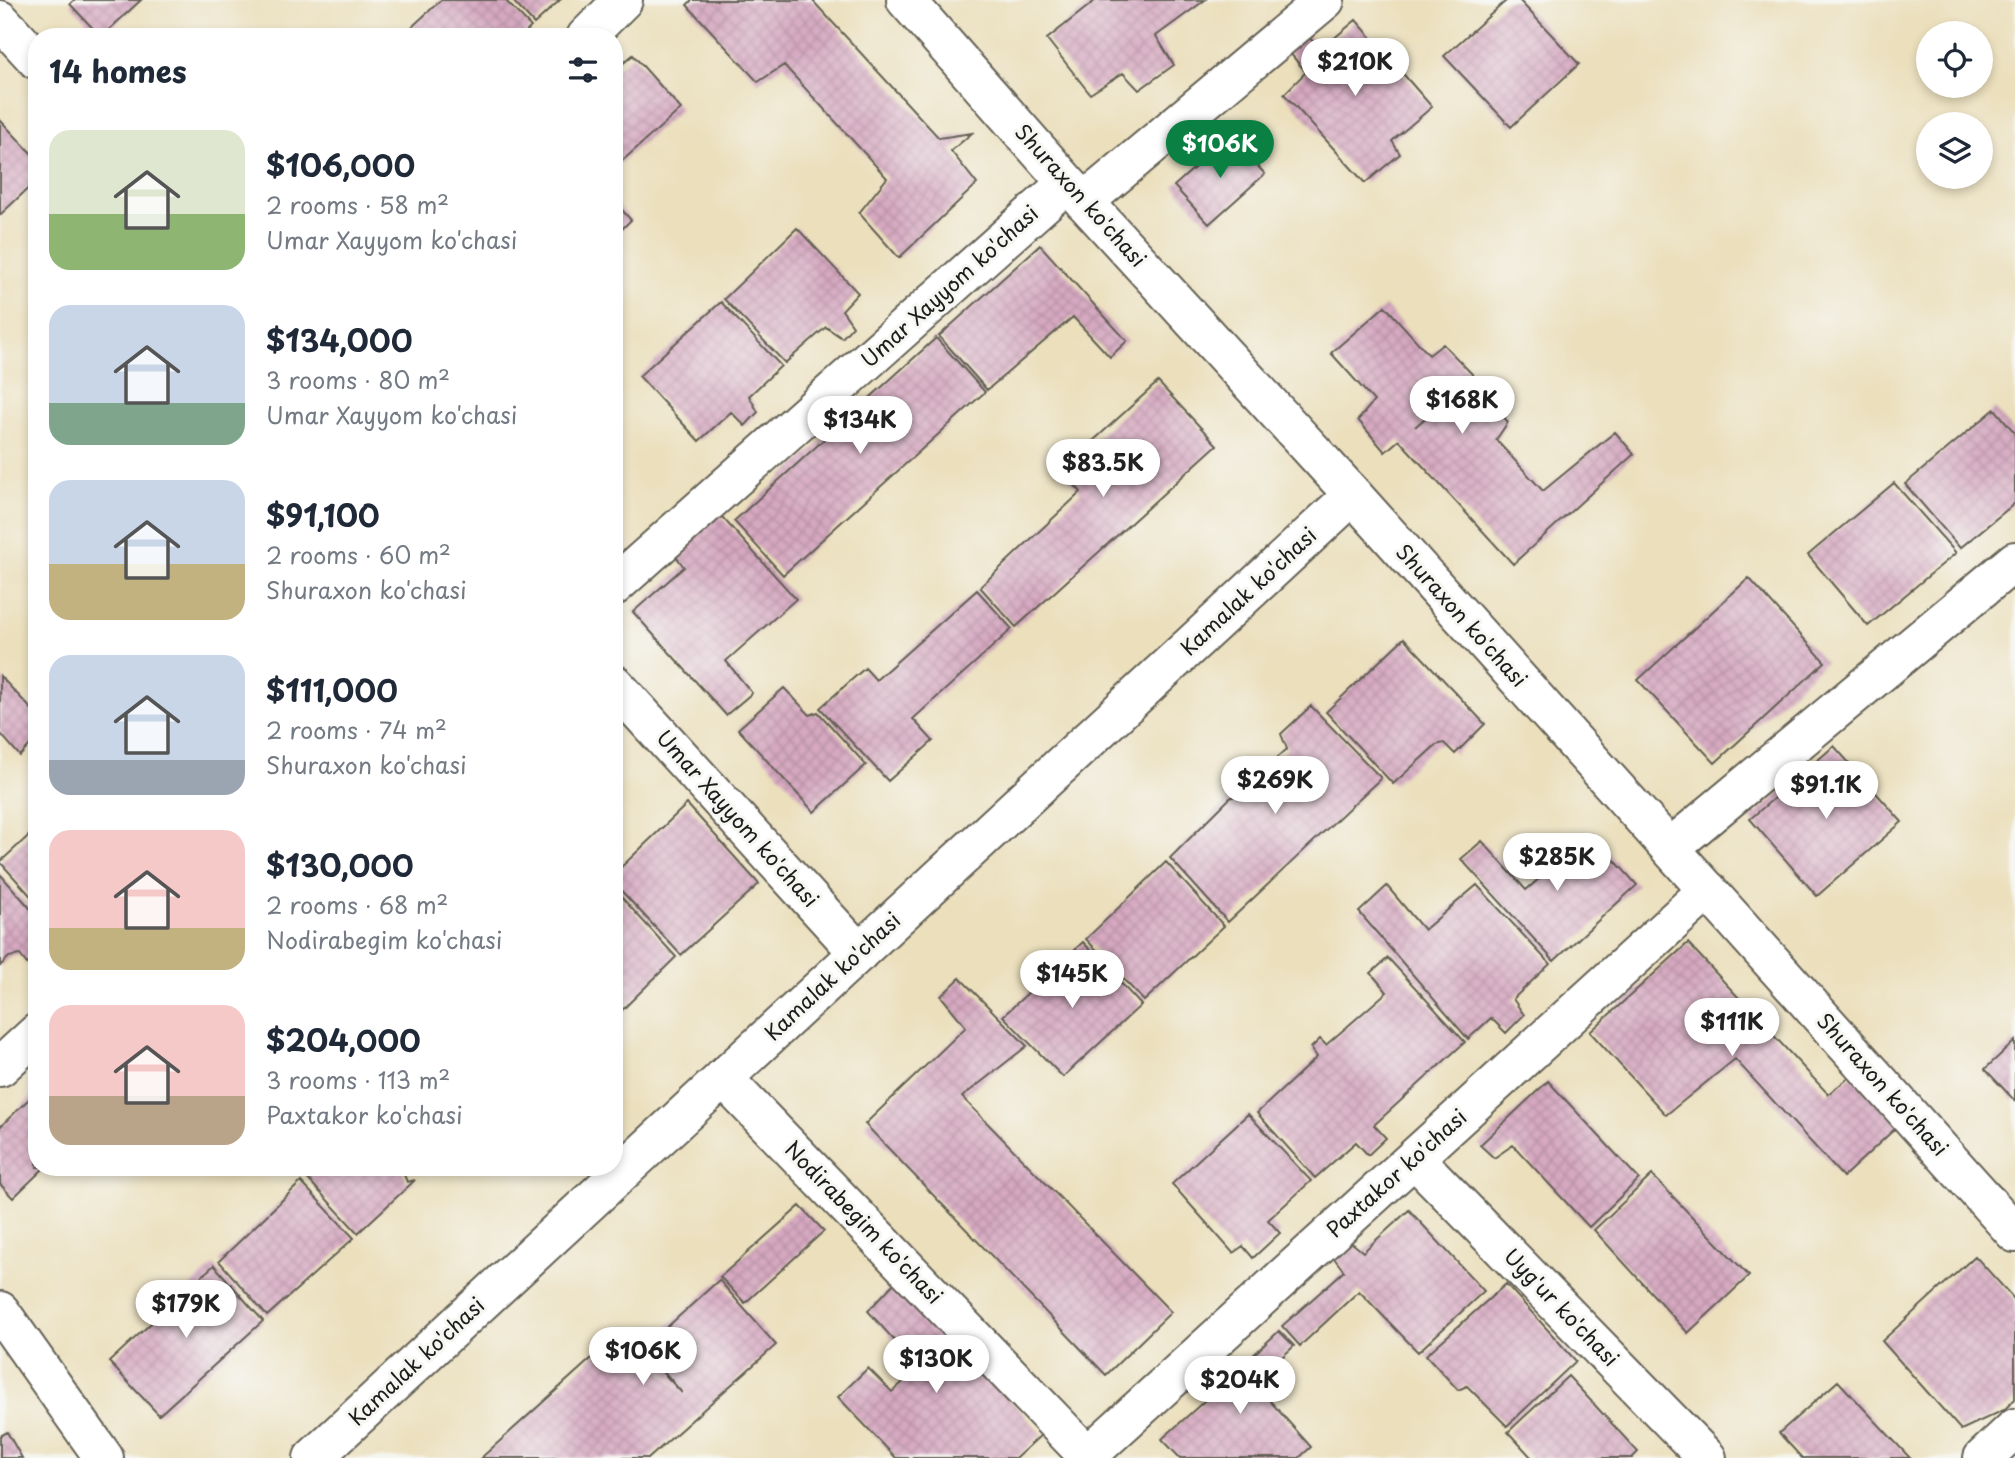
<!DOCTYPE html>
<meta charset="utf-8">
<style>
:root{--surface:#fff;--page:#f2f2f3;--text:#1f2937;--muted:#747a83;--accent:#0b8043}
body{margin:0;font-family:"Playpen Sans",sans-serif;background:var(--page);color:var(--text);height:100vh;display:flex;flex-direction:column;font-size:26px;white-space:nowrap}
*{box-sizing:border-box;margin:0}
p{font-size:23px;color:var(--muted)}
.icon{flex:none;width:38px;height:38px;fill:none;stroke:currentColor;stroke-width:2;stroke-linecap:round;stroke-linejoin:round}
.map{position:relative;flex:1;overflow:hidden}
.drawer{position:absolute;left:28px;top:28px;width:595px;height:1148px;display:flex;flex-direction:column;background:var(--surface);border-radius:28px;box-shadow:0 4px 10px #0003}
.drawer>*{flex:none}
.controls{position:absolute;left:1916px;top:21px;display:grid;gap:14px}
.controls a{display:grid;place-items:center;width:77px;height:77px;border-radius:50%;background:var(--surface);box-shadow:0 4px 10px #0003;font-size:35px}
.price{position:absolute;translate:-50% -60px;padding:0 16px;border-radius:24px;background:#fff;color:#222;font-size:23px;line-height:46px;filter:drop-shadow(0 2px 4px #0008)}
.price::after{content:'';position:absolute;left:50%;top:42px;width:21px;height:16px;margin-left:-10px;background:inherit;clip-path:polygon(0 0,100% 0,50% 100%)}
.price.active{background:var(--accent);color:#fff}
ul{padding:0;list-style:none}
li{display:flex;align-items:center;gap:21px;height:175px;padding:0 21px}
li span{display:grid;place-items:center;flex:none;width:196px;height:140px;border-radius:21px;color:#555}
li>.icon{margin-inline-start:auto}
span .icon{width:84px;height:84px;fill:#fffc;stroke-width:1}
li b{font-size:30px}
h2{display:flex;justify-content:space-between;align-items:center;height:84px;padding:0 21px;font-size:30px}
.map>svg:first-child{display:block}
</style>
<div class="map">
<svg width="2015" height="1458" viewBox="0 0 2015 1458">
<defs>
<pattern id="building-cross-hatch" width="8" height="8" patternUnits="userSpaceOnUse" patternTransform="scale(1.75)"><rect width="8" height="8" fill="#d6a9c1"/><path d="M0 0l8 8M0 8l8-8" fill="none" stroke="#b791a5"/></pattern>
</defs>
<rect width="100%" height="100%" fill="#f6f6f2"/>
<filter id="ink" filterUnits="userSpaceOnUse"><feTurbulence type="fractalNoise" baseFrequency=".0143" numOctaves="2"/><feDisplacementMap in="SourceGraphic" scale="14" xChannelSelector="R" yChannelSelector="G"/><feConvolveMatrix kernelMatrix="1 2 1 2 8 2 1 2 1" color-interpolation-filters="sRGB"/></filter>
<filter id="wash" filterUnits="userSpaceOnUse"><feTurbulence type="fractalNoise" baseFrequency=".00686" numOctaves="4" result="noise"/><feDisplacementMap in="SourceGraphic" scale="28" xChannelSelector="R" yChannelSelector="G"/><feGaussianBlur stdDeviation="1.57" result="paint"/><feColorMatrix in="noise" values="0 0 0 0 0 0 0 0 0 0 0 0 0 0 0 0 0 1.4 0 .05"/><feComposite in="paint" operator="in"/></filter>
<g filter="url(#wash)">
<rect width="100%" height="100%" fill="#ebdfbc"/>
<g id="blocks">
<!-- building -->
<path fill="url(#building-cross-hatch)" d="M74,0H141L101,37L70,4Z
M441,0H505L531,27L521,37H401Z
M512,0H560L534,24Z
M692,0H812L939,138L972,133L951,151L977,184L899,258L859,213L887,178L784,65L758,82L687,5Z
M1096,0H1205L1156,36L1174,65L1139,90L1123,73L1090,94L1047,39Z
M1507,0H1519L1579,64L1511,127L1444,56Z
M1356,20L1432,107L1392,141L1400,154L1365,183L1284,94L1306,72L1284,46L1303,30L1320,50Z
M633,55L681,109L614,168V71Z
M0,120L33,155L37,151V180L0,215Z
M1230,136L1265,174L1209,224L1174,186Z
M614,201L631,220L616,235L614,233Z
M797,228L858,293L842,310L853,326L842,338L826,327L785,363L724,299Z
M1040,245L1127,341L1110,357L1073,317L987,390L939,336Z
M721,302L781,366L749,396L758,412L745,426L731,412L699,441L639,376Z
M1385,306L1429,355L1443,344L1473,375L1415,427L1471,378L1508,422L1496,440L1543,491L1615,432L1634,454L1513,564L1399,440L1385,452L1358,420L1374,401L1331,353Z
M936,338L985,392L783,575L734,521Z
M1158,382L1217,445L1016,627L980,587L1081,492L1061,470Z
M1995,409L2015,433V503L1960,548L1905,484Z
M1894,483L1956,553L1868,626L1808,555Z
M713,507L796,599L726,661L752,693L726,715L633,612L684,567L669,547Z
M1749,578L1825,662L1715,763L1638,680Z
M977,590L1012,629L913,719L933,741L888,781L820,708L865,668L876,680Z
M1404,638L1485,724L1455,754L1444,743L1436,745L1393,784L1326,712Z
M0,676L37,715V737L20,756L0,733Z
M784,688L810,715L818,712L866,765L814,812L738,729Z
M1311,706L1381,778L1228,922L1170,858L1230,798L1245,791L1243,789L1287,749L1281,734Z
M1834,746L1902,822L1817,896L1750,819Z
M687,804L759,884L681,955L614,883V874Z
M37,828V903L0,862Z
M1591,834L1637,885L1554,961L1461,859L1482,841L1526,890Z
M1166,862L1224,926L1144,1001L1086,939Z
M0,874L37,916V955L27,964L20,955L9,957L0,966Z
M1477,885L1550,964L1513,999L1524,1015L1506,1033L1491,1018L1468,1039L1359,912L1387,886L1424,930Z
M614,889L676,957L614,1018Z
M1083,942L1141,1005L1063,1077L1003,1016Z
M1688,943L1828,1094L1854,1074L1899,1125L1843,1177L1735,1059L1666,1115L1590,1032Z
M1388,958L1465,1042L1374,1125L1386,1138L1368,1155L1356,1142L1315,1178L1257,1113L1317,1057L1311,1048L1320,1039L1326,1045L1387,992L1371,973Z
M960,978L1027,1046L962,1097L1171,1312L1106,1375L865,1124L966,1027L941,996Z
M2015,1041V1101L1985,1069Z
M1548,1081L1639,1179L1589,1227L1513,1145L1494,1158L1480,1145Z
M37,1091V1167H45L13,1198L0,1184V1127Z
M1248,1114L1311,1181L1268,1220L1280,1233L1253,1258L1243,1246L1233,1253L1172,1184Z
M317,1167H407L402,1170L407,1182L415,1180L358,1233L306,1177Z
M1652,1175L1749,1276L1688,1333L1594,1230Z
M301,1182L354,1238L267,1316L219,1261Z
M800,1206L824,1231L745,1303L720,1277Z
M1409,1210L1484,1291L1418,1352L1359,1291L1300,1346L1282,1326L1344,1271L1330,1253L1347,1239L1363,1252Z
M1975,1256L2015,1300V1399L2004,1410L1961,1430L1882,1341Z
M214,1265L263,1321L159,1415L109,1362Z
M719,1280L776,1345L649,1458H481L623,1330L682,1393L644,1348Z
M897,1280L1042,1434L1016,1458H896L838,1397L868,1368L892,1392L919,1368L868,1311Z
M1506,1284L1576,1361L1507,1426L1467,1386L1458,1390L1426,1355Z
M1279,1331L1294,1346L1254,1383L1311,1447L1299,1458H1180L1162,1439L1212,1394L1205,1377L1214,1369L1233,1374Z
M1568,1376L1638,1452L1632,1458H1532L1508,1432Z
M1838,1381L1910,1458H1802L1779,1433Z
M7,1432L22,1458H0V1436Z"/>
</g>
</g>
<g filter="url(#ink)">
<use href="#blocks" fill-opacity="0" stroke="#646054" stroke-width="2"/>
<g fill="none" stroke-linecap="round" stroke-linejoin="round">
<!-- minor casing -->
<g stroke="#646054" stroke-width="42">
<path id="minor" d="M906,0L1067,183L1353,495L2015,1233
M0,20L37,60
M586,37L623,0
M1084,202L1325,0
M614,586L1067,183
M614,684L859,953
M1670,848L2015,561
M0,1067L37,1033
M723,1078L1090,1458
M1414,1158L1707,1458
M0,1311L104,1458
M313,1458L1353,495
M1085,1458L1708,890
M1983,1458L2015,1428"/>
</g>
<!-- minor -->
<use href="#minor" stroke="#fff" stroke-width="38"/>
</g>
</g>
<g text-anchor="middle" stroke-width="6" stroke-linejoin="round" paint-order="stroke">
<!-- street labels -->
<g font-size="21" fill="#1c1c1c" stroke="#f6f6f2">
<text transform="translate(1080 196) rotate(48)" y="7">Shuraxon ko'chasi</text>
<text transform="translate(950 287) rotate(-42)" y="7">Umar Xayyom ko'chasi</text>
<text transform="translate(1249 592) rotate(-43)" y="7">Kamalak ko'chasi</text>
<text transform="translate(1461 616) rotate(48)" y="7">Shuraxon ko'chasi</text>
<text transform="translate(737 819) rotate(48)" y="7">Umar Xayyom ko'chasi</text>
<text transform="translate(833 977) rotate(-43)" y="7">Kamalak ko'chasi</text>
<text transform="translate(1882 1085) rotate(48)" y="7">Shuraxon ko'chasi</text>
<text transform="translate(1397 1174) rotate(-42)" y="7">Paxtakor ko'chasi</text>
<text transform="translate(863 1223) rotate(46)" y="7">Nodirabegim ko'chasi</text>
<text transform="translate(1561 1308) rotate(46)" y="7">Uyg'ur ko'chasi</text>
<text transform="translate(417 1362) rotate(-43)" y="7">Kamalak ko'chasi</text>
</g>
</g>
</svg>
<div class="controls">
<a><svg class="icon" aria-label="locate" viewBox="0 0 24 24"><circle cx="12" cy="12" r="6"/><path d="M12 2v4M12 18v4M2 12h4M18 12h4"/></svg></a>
<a><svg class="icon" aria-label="layers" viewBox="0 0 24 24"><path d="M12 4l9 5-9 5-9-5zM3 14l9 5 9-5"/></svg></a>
</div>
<b class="price" style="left:1355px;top:98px">$210K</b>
<b class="price active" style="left:1220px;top:180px">$106K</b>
<b class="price" style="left:1462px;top:436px">$168K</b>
<b class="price" style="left:860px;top:456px">$134K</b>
<b class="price" style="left:1103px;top:499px">$83.5K</b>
<b class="price" style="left:1275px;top:816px">$269K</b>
<b class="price" style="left:1826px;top:821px">$91.1K</b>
<b class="price" style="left:1557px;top:893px">$285K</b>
<b class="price" style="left:1072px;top:1010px">$145K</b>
<b class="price" style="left:1732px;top:1058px">$111K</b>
<b class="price" style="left:186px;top:1340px">$179K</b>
<b class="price" style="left:643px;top:1387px">$106K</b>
<b class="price" style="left:936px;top:1395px">$130K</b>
<b class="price" style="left:1240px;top:1416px">$204K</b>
<section class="drawer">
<h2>14 homes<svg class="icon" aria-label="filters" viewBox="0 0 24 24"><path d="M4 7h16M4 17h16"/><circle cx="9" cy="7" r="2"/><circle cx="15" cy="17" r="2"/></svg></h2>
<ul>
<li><span style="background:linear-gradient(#dfe7d0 60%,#8fb573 0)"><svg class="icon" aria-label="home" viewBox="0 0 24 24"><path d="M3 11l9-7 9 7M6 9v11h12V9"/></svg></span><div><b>$106,000</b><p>2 rooms · 58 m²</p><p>Umar Xayyom ko'chasi</p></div></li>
<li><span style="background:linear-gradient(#c9d6e8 70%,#7fa58c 0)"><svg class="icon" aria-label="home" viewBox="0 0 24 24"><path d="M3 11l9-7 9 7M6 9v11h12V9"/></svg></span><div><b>$134,000</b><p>3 rooms · 80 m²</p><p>Umar Xayyom ko'chasi</p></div></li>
<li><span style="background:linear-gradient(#c9d6e8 60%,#c2b280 0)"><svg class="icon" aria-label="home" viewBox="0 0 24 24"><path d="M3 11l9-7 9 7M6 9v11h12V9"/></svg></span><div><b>$91,100</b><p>2 rooms · 60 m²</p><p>Shuraxon ko'chasi</p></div></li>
<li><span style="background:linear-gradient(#c9d6e8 75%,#9aa5b1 0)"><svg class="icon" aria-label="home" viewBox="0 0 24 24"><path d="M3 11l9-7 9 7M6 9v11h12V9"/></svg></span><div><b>$111,000</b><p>2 rooms · 74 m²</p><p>Shuraxon ko'chasi</p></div></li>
<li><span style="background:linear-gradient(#f6c9c9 70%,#c2b280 0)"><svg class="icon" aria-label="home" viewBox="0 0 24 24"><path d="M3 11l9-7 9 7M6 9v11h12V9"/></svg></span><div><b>$130,000</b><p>2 rooms · 68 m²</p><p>Nodirabegim ko'chasi</p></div></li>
<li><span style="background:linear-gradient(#f6c9c9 65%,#b9a48a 0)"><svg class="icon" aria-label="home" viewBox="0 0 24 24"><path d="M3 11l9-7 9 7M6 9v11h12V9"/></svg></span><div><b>$204,000</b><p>3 rooms · 113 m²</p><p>Paxtakor ko'chasi</p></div></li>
</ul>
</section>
</div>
